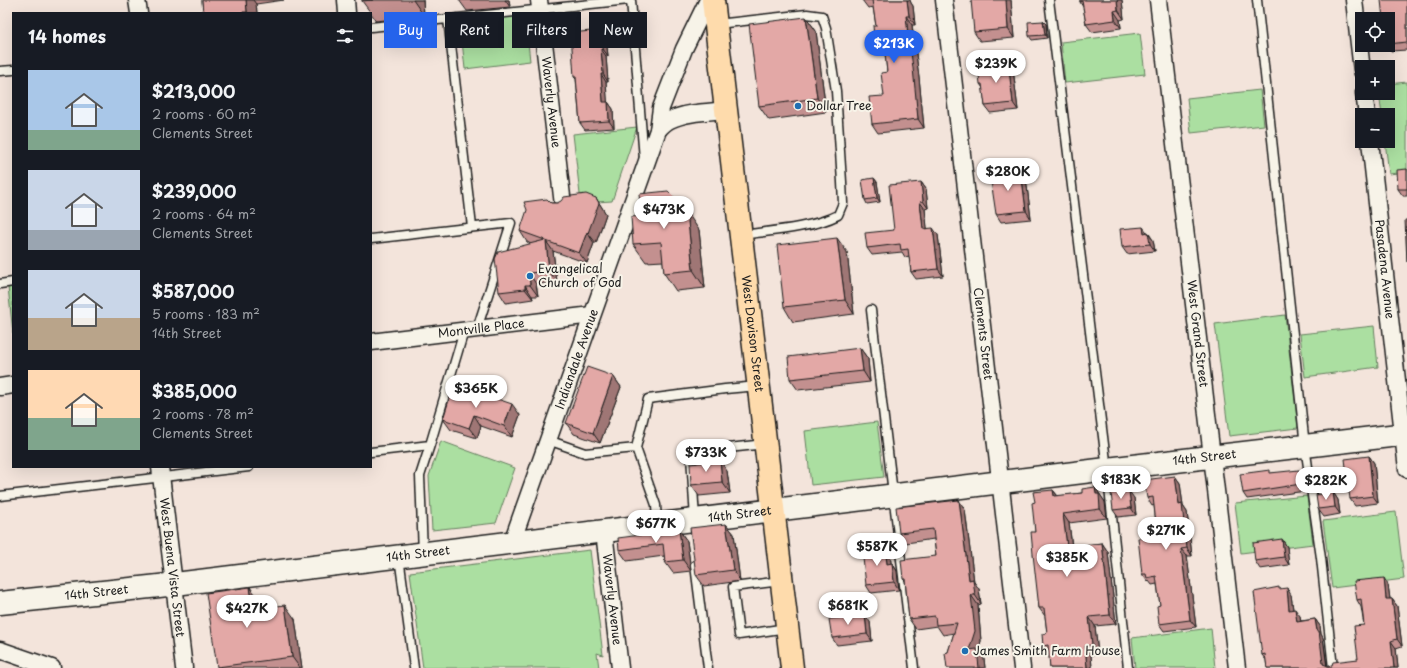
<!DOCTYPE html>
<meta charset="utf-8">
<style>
:root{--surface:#171b24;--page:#20242c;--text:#f1f3f6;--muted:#9ea1a6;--accent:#2563eb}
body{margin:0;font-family:"Playpen Sans",sans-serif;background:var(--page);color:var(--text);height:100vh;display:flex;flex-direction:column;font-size:15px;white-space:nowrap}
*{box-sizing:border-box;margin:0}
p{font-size:13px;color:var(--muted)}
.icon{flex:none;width:22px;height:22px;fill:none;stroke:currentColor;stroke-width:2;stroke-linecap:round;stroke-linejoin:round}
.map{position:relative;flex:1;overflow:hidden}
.side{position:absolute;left:12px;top:12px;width:360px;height:456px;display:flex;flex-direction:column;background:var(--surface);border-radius:0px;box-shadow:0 4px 16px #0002}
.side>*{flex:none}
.top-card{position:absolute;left:384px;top:12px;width:380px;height:36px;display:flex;gap:8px}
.controls{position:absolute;left:1355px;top:12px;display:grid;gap:8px}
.controls a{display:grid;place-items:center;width:40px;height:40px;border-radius:0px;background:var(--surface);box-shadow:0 4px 16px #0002;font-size:20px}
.price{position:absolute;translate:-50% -34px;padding:0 9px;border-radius:14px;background:#fff;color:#222;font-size:13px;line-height:26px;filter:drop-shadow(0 1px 2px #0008)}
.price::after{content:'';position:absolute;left:50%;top:24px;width:12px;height:9px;margin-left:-6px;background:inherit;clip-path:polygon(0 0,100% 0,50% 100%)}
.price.current{background:var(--accent);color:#fff}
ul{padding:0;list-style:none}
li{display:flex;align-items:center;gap:12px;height:100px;padding:0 16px}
li span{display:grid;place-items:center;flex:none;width:112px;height:80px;border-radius:0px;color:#555}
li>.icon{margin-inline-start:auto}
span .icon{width:48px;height:48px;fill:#fffc;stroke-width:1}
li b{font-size:17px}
h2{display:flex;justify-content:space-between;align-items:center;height:48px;padding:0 16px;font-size:17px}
.tag{padding:0 14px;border-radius:0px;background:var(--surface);box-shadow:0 4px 16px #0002;font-size:14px;line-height:36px}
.tag.current{background:var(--accent);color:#fff}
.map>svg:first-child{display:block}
</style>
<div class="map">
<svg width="1407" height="668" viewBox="0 0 1407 668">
<rect width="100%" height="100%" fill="#f3e4db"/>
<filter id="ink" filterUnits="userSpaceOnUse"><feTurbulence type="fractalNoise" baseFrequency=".025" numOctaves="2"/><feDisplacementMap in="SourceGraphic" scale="8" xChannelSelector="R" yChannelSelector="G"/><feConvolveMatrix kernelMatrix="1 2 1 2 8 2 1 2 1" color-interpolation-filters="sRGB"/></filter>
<g filter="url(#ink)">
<!-- green -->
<path fill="#abdfa1" stroke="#647e5e" d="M525,15L530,61L465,69L460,22Z
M1140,33L1145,74L1065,83L1061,42Z
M1407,82V172L1389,174L1385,141H1388V115H1382L1379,93H1388V84Z
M1260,90L1264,125L1191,133L1187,98Z
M637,127L612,201L581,203L573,134Z
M13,286V333L8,287Z
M1285,315L1298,428L1229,436L1215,324Z
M1374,326L1378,367L1305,377L1300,334Z
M877,422L884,477L811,485L805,431Z
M441,441L515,468L496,523L432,530L429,476Z
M1307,496L1313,544L1241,553L1235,503Z
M1396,512L1404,579L1332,588L1323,521Z
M590,550L603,655L597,653L599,668H423L410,572Z
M1211,628L1215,668H1135L1132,638Z"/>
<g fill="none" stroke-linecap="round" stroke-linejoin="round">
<!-- lane casing -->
<g stroke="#1c1c1c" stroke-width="11">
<path id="lane" d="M631,0L644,159
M1049,0L1107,469L1128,668
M1257,0L1305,446L1321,558L1333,668
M448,19L472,227
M717,24L807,14L822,16L826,28L836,91L842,182L843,203L838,215C813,228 770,231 741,235
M371,27L629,0
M0,71L13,70
M371,239L511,223L477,329
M0,284L13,282
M871,310L914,668
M548,440L585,453L636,448L648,399L725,389L758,386
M636,448L656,505L657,524
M371,452L430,445
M0,496L249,467
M695,519L691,456L692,452L765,444
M423,553L420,476L430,445L464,331
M399,557L414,668
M695,565L708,668
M781,581L733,587L739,635L787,628"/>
</g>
<!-- street casing -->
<g stroke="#1c1c1c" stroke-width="19">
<g id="street">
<path d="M137,0L139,13"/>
<path d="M346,0L347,13"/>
<path id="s1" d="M539,0L563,205"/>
<path id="s2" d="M944,0L1022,668"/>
<path id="s3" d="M1158,0L1237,668"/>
<path d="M1354,0L1362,71"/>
<path d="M1364,93L1367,115"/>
<path d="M658,130C662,126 665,122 670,120C687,112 708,112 726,110"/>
<path id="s4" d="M1370,141L1407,469"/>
<path id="s5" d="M371,342L592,315"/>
<path d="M0,387L13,385"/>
<path id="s6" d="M160,467L184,668"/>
<path id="s7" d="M604,532L620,668"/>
<path id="s8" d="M512,542L658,130L661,108L684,49L708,0"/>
<path d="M0,650L52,668"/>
</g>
</g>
<!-- secondary casing -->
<g stroke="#1c1c1c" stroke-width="25">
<g id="secondary">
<path id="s9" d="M0,603L159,586L1107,469L1407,434"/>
</g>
</g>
<!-- highway casing -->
<g stroke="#1c1c1c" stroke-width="25">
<g id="highway">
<path id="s10" d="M713,0L792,668"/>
</g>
</g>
<!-- lane -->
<use href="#lane" stroke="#f7f3e8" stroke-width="8"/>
<!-- street -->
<use href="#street" stroke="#f7f3e8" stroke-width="16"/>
<!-- secondary -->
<use href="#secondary" stroke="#f7f3e8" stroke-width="22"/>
<!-- highway -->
<use href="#highway" stroke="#fedbac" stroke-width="22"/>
</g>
<!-- wall -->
<path fill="#c3908f" stroke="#1c1c1c" d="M202,0H284L256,4L257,13H203Z
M362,0H423L424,16L376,21L371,13L362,1Z
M459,0H509L510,7L467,11Z
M862,0H910L911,3L913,6L915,25H912L915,52L916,54L919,77L924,128L878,133L872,124L884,96L887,72L885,53L881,54L875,45L876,26L873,7L868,8Z
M1011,0L1014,38L980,41L974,32Z
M1080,0H1122L1124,19L1120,20L1121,28L1092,32L1086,24L1083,7L1080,2Z
M1407,0V50L1391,51L1386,45H1388V19Z
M806,17L816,31L826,112L769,120L759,106Z
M1043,21L1046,24L1047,38L1032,40L1029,36Z
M606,37L608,56H606L608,82H606L607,102H608L613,109L614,128L585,130L580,123L576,79L574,77Z
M1008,62L1013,69L1018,110L990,113L985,106L983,88L980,84Z
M1407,169V196H1403L1398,189Z
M874,178L877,182L880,202L867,204L865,200Z
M1026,178L1031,219L1001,222L996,214Z
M921,182L926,189L928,208L925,209L927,229L938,235L943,276L916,279L911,272L909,256L905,257L902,252L872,255L867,248L894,230Z
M596,198L606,214L596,243H594L587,263L553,251L557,282L536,284L538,296H532L533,299L506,303L499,292L531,244L527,242L520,231L551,203H557Z
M685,212L699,230L705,288L676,291L664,273L663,261L646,262L633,244Z
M1147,232H1148L1153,240L1155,251L1127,254L1122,247Z
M847,252L854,314L793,322L784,307Z
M860,348L868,359L870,382L798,390L790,379Z
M613,376L621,387L600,443L574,434L566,423Z
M457,400L520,415L512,437L481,426L477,438L451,430L443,419Z
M1369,456L1374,463L1378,503L1355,506L1350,499Z
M727,471L730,493L699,496L691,485Z
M1272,473L1304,476L1306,491L1247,499L1243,493Z
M1175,476L1180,483L1183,506L1187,512L1192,556H1187L1196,627L1164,631L1159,624L1160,605L1157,584L1152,585L1149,581L1148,582L1142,574V538L1157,532L1154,505L1152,506L1147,498Z
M1095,487L1105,502L1107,518L1069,523L1072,546L1102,543L1108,552L1116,624L1095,626L1098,654L1091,655L1092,668H1050L1049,653L1043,646L1047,633L1045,616L1039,608L1035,532V502L1053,490L1058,496L1082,493Z
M1333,492L1338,500L1340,514L1324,517L1318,509Z
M1134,498L1136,515L1118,517L1113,510Z
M965,510L974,582L979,589L981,604L978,605L981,641L978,651L984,659L985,668H947L948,652L954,633L943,635L937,626L916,629L909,619L905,581L903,579L936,556L934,539L906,543L899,533Z
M726,524L734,534L740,581L704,586L696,575Z
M679,530L687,541L691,571L673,573L665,562L664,556L627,561L619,550Z
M1282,539L1287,547L1289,565L1260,569L1255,561Z
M885,547L890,554L891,564L892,563L897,571L899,590L871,593L866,585Z
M1388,585L1390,599H1392L1397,606L1402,646L1396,648L1398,668H1267L1266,660L1262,655L1280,589L1291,595L1293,609L1300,616L1301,621L1315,619L1320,626L1321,634L1323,638L1327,666H1328L1358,659L1364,625L1361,607L1357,600Z
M260,601L261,608L295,619L302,668H218L217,667Z
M870,622L872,641L837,645L832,638Z"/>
<!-- shaded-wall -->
<path fill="#9f7674" stroke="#1c1c1c" d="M246,0H253L256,4L257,13H248L247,12Z
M413,0H423L424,16Z
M505,0H509L510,7Z
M907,0H910L911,3L913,6L915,25L909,16Z
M1006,0H1011L1014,38L1008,29Z
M1117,0H1122L1124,19L1118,10Z
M1114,11L1120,20L1121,28L1115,20Z
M906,16L912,25L915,52L916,54L919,77L924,128L918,119L909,45Z
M806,17L816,31L826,112L817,98Z
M1043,21L1046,24L1047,38L1045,35Z
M601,30L606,37L608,56L603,49Z
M601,49L606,56L608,82L603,74Z
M1008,62L1013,69L1018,110L1013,103Z
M601,74L606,82L608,110L603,102Z
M608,102L613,109L614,128L609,121Z
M1021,171L1026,178L1031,219L1026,211Z
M874,178L877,182L880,202L877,198Z
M921,182L926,189L928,208L923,201Z
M674,197L687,215L675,213Z
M596,198L606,214L596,243L588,233Z
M920,202L925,209L928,236L923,229Z
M687,212L699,230L705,288L693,270Z
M1143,227L1153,240L1155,251L1150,244L1144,233Z
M933,228L938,235L943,276L938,269Z
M587,232L594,243L587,263L579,253Z
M837,238L847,252L854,314L845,300Z
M546,241L553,251L557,282L549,271Z
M529,273L536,284L538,296L530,285Z
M525,285L532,296L533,299L525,289Z
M860,348L868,359L870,382L863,371Z
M613,376L621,387L600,443L593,433Z
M512,404L520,415L512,437L504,426Z
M474,415L481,426L477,438L469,428Z
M1369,456L1374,463L1378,503L1373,496Z
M720,460L727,471L730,493L722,482Z
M1299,470L1304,476L1306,491L1301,484Z
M1175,476L1180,483L1183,506L1187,512L1192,556L1187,548L1179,505Z
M1095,487L1105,502L1107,518L1100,509L1096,494Z
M1053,490L1059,498L1054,496Z
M1129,491L1134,498L1136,515L1131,508Z
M1333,492L1338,500L1340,514L1335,507Z
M959,500L965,510L974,582L979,589L981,604L975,595L969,580Z
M1063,514L1069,523L1073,556L1067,547Z
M726,524L734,534L740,581L733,570Z
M679,530L687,541L691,571L683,560Z
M1282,539L1287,547L1289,565L1284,557Z
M1102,543L1108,552L1116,624L1110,615Z
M885,547L890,554L892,571L887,564Z
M1181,549L1187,556L1196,627L1190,620Z
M892,563L897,571L899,590L894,582Z
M1384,578L1388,585L1391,606L1386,599Z
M250,587L260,601L263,623L253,609Z
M1287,588L1291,595L1294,617L1289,610Z
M971,595L978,605L981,641L978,651L984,659L985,668H979L969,650Z
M1392,599L1397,606L1402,646L1397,639Z
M285,605L295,619L302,668H300L292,657Z
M1295,609L1300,616L1302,629L1297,622Z
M865,615L870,622L872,641L867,634Z
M1089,617L1095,626L1098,654L1092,645Z
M1315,619L1320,626L1321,634L1323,638L1327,668L1323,664Z
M1391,641L1396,648L1398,668H1394Z
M1085,646L1091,655L1092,668H1087Z"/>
<!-- building -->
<path fill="#e3a8a6" stroke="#1c1c1c" d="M202,0H246L247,12H243V13H203Z
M362,0H373L362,1Z
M872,0H907L909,16H906L909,45H910L913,68L918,119L872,124L869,97L884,96L881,73L887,72L884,44L875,45L873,26H876Z
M971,0H1006L1008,29L974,32Z
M1080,0H1117L1118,10L1114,11L1115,20L1086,24L1082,1L1080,2Z
M1381,0H1407V42L1388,44V19H1383Z
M806,17L817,98L759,106L749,24Z
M1043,21L1045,35L1029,36L1028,22Z
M601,30L603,49H601L603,74H601L603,102H608L609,121L580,123L576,77H574L571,33Z
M1008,62L1013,103L985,106L982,84H980L978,66Z
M1407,169V189H1398L1397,170Z
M1021,171L1026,211L996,214L990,174Z
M874,178L877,198L865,200L862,180Z
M921,182L923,201L920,202L923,229L933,228L938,269L911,272L908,249L901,250L900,244L867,248L865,233L894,230L889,185Z
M668,191L674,197L675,213L687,212L693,270L664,273L661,242L633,244L631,217L641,216L639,194Z
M586,194L596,198L599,203L588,233L587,232L579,253L546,241L549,271L529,273L530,285H525V289L499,292L495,259L498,252L545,240L520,231L527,210L524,202L547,199L551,203H557L561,201L564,197Z
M1405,220H1407V262Z
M1143,227L1144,233L1148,232L1150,244L1122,247L1120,229Z
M837,238L845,300L784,307L777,245Z
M860,348L863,371L790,379L788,357Z
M587,367L613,376L593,433L566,423Z
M462,387L512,404L504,426L474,415L469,428L443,419L450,397L457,400Z
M1369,456L1373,496L1350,499L1345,459Z
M720,460L722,482L691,485L690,464Z
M1270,470V473L1299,470L1301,484L1243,493L1240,474Z
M1175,476L1179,505L1182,504L1184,523L1187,548L1181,549L1190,620L1159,624L1157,606L1160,605L1156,576L1147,578L1146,574H1142L1138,538H1142V534L1157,532L1153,497L1147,498L1144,480Z
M1095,487L1096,494H1099L1100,509L1063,514L1067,547L1102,543L1110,615L1089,617L1092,645L1085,646L1087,668H1050L1048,645L1043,646L1042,634L1047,633L1044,608H1039L1033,554L1031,532H1035L1032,503L1035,502L1033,492L1053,490L1054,496L1082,493V489Z
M1129,491L1131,508L1113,510L1111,493Z
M1333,492L1335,507L1318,509L1316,495Z
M959,500L969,580L973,579L975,595H971L975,631L969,650L977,649L979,668H947L945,653L948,652L957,623L936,625L935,616L909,619L905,579H903L901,560L936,556L933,529L899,533L896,507Z
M726,524L733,570L696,575L690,528Z
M679,530L683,560L665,562L663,544L619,550L618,538Z
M1282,539L1284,557L1255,561L1253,543Z
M885,547L887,564L892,563L894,582L866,585L862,549Z
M1384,578L1386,599H1392L1397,639L1391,641L1394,668H1267L1265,654L1262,655L1254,592L1279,587V589L1287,588L1289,610L1295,609L1297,622L1315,619L1317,631H1319L1323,664L1328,666L1332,665L1333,662L1358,659L1354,626L1364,625L1361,599L1357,600L1354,581Z
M250,587L253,609L285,605L292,657L217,667L206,593Z
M865,615L867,634L832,638L829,619Z"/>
</g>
<!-- markers -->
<g fill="#1f6fb2" stroke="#f7f3e8" stroke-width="1.5">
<circle cx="798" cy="106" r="4"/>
<circle cx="530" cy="276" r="4"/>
<circle cx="965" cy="651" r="4"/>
</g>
<g text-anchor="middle" stroke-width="4" stroke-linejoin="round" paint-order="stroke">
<!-- street labels -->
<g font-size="12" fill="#1c1c1c" stroke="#f7f3e8">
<text dy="4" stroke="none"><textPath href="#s1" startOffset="103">Waverly Avenue</textPath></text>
<text dy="4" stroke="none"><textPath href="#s4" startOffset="129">Pasadena Avenue</textPath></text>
<text dy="4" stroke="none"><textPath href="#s5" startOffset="111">Montville Place</textPath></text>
<text dy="4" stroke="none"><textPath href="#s10" startOffset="336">West Davison Street</textPath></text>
<text dy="4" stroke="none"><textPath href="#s2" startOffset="336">Clements Street</textPath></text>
<text dy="4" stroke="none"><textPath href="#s3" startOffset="336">West Grand Street</textPath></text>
<text dy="4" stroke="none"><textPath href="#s8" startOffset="194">Indiandale Avenue</textPath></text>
<text dy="4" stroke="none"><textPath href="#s9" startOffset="1213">14th Street</textPath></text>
<text dy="4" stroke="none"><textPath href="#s9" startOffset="745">14th Street</textPath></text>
<text dy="4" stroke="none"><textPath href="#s9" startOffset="421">14th Street</textPath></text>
<text dy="4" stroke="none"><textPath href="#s6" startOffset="101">West Buena Vista Street</textPath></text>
<text dy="4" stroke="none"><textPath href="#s9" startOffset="97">14th Street</textPath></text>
<text dy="4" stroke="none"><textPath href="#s7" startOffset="68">Waverly Avenue</textPath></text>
</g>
<!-- poi labels -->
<g font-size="12" fill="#1c1c1c" stroke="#f7f3e8" text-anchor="start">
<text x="806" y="110">Dollar Tree</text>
<text x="538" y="273">Evangelical<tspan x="538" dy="14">Church of God</tspan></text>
<text x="973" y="655">James Smith Farm House</text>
</g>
</g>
</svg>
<div class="controls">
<a><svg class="icon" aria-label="locate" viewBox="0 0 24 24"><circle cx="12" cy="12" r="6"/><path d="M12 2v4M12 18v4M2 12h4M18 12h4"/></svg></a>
<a>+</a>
<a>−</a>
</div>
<b class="price current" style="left:894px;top:64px">$213K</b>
<b class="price" style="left:996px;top:84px">$239K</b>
<b class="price" style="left:1008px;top:192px">$280K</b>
<b class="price" style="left:664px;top:230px">$473K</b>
<b class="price" style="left:476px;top:409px">$365K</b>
<b class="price" style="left:706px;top:473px">$733K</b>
<b class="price" style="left:1121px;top:500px">$183K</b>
<b class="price" style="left:1326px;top:501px">$282K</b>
<b class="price" style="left:656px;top:544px">$677K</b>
<b class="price" style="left:1166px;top:551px">$271K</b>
<b class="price" style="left:877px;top:567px">$587K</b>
<b class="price" style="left:1067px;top:578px">$385K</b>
<b class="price" style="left:848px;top:626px">$681K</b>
<b class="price" style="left:247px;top:629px">$427K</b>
<div class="top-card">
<a class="tag current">Buy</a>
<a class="tag">Rent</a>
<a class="tag">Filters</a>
<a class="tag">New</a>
</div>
<section class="side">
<h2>14 homes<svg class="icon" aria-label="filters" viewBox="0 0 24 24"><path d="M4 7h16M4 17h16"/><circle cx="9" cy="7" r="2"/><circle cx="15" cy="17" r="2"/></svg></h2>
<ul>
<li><span style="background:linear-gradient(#a9c7e8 75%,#7fa58c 0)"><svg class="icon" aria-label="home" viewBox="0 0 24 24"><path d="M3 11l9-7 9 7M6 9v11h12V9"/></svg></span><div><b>$213,000</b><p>2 rooms · 60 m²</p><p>Clements Street</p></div></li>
<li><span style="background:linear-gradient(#c9d6e8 75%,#9aa5b1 0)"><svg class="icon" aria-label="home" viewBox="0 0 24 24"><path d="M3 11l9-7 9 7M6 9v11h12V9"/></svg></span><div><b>$239,000</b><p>2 rooms · 64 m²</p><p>Clements Street</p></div></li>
<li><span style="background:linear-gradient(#c9d6e8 60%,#b9a48a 0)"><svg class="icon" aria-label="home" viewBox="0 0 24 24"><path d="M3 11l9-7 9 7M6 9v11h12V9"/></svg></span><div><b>$587,000</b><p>5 rooms · 183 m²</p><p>14th Street</p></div></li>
<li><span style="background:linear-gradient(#ffd9b3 60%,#7fa58c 0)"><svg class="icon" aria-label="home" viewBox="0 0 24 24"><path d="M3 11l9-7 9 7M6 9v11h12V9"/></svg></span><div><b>$385,000</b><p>2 rooms · 78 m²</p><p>Clements Street</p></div></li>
</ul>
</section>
</div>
